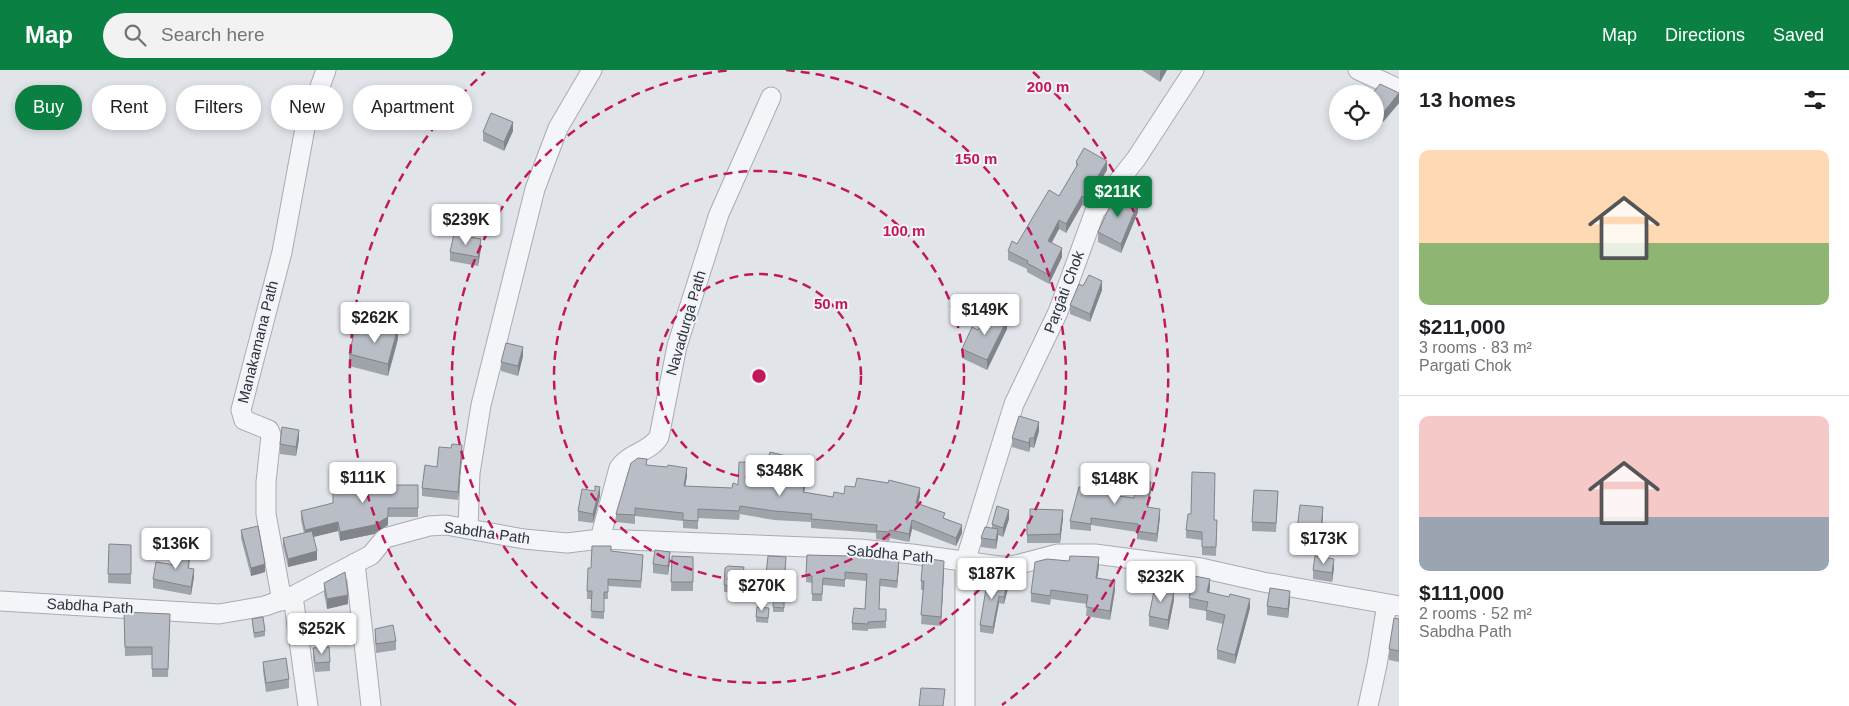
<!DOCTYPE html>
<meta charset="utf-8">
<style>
:root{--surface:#fff;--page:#f2f2f2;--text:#202124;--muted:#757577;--line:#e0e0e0;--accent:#0b8043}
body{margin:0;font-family:Arial,sans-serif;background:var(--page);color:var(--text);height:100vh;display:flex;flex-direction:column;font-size:19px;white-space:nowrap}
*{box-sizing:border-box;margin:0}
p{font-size:16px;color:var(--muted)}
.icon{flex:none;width:28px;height:28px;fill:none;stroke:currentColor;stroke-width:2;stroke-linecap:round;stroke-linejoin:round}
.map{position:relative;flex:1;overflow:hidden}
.drawer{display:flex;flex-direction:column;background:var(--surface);width:450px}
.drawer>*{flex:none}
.hud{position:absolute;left:15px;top:15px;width:475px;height:45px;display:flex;gap:10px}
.buttons{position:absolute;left:1329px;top:15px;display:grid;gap:10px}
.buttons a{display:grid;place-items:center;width:55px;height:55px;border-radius:50%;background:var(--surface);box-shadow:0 2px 8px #0003;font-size:25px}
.price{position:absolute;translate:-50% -42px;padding:0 11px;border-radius:5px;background:#fff;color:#222;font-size:16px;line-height:32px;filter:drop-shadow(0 1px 2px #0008)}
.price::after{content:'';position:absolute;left:50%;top:30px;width:15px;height:11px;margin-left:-8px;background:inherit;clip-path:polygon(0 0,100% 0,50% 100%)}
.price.selected{background:var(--accent);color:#fff}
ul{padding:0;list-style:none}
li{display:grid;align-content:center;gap:10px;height:265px;padding:0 20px}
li+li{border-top:1px solid var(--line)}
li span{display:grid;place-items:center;height:155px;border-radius:10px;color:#555}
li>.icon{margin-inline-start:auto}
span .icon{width:90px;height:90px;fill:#fffc;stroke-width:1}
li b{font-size:21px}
h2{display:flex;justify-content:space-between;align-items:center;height:60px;padding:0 20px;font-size:21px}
.pill{padding:0 18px;border-radius:22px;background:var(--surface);box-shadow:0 2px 8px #0003;font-size:18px;line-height:45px}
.pill.selected{background:var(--accent);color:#fff}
header{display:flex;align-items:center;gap:30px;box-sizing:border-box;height:70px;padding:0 25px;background:var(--accent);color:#fff}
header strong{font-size:24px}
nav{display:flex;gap:28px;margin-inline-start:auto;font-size:18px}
.search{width:350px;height:45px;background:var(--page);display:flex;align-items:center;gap:12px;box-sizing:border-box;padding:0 18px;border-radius:28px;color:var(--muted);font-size:19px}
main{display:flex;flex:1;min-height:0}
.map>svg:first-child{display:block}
</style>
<header>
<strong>Map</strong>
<div class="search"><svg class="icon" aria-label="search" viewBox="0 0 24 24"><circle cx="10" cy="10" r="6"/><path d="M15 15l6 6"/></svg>Search here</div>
<nav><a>Map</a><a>Directions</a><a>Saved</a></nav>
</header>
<main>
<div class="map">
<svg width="1399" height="636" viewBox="0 0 1399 636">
<rect width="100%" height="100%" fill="#e1e4e9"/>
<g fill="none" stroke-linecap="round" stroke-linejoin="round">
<!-- minor casing -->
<g stroke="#a7abb3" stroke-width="21">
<path id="minor" d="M1358,0L1399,19
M468,459L470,403L481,335L535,119L558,58L592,0
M600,469L619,398C629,383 650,382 659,367L677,276L719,144L771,27
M355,493L371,636
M293,526L308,636
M0,531L219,544L265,536L293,526L371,485L385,468L429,456L446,455L524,469L567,473L600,469L859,479L912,484L999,496H1012L1058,484H1095L1201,498L1263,512L1399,536
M282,531L266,444V412L271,365L269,360L244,350L241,340L282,182L305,58L326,0
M965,636V492L1014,334L1058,242L1095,141L1136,89L1194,0
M1368,636L1377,595L1387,534"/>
</g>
<!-- minor -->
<use href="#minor" stroke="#f4f5f8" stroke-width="19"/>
</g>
<!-- wall -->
<path fill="#9fa3aa" d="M1142,0H1167L1160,12Z
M1399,23V33L1383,52L1375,46V24Z
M513,61L504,81L483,71V62Z
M1076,92L1107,100L1085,136L1082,135L1066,163L1059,159L1051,173L1062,187L1049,214L1027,202V199L1008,190V181L1017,174L1059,126L1076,97Z
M1138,142L1121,183L1098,172V162Z
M481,178L478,196L450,191V182Z
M1102,220L1090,252L1070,244V235Z
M1007,259L987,300L962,288V279Z
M377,266L398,269L388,306L349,296V284Z
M523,286L518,306L501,301V292Z
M1039,361L1034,378L1030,377L1029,382L1012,377V368Z
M299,369L296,386L280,384V374Z
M462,383L458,430L422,426V418Z
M767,393H790L807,404L804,422L833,427L844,424L920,426L918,434L945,449L962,463L956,476L912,459L909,472L890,468L889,471L876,469V463L811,458V452L774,450L740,444L739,450L698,448V459L683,458V451L635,446V454L616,452V444L647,395L687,406L685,416L732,418Z
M1100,407L1099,410L1100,418L1098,423L1134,428L1151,419L1148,437L1160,447L1157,472L1137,469V462L1091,455V461L1070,459V451L1082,418Z
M387,415H418V447H388V455L374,464L340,471L338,461L313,467L317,490L288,497L283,476V468L304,463L301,450V441L333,433L372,419Z
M600,426L593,453L578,451V441Z
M1278,430L1276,462L1252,461V452Z
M1323,446L1320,480L1296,478V468Z
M1063,448L1060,473H1027V453Z
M1009,449L1003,467L998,465L996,479L981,477V468L992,458V454Z
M1214,450H1217L1216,486L1202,485V470L1186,468V460Z
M241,460L265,502L251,506L241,468Z
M109,474L131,475V514L108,513Z
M611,481L643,492L641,518L608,516V529H604V549L591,548L592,529H587V521L591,498Z
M672,486L693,487V521H671Z
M190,489L189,498L194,507L191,525L153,518V509L175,495Z
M670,491L668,505L653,503V494Z
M786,493L784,522L743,520L742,523L724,522V515L744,503L766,504Z
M899,496L897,518L880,516L879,539H886V558L868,559V561L852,560V553L865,539L866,511L845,509V517L823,515L822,531H812V513L806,512V505Z
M1099,496L1097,508L1115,520L1110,550L1086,546L1087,534L1051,529L1050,535L1031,532V523Z
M1334,498L1332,512L1313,509V500Z
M944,500L941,556L921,554L923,520H921V511Z
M988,507L1008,518L1004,534L999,533L993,564L980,562V555Z
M324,513L348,534L327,539L324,523Z
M1210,518L1209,522L1250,538L1235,594L1217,589V580L1223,554L1206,550V541L1189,538V528Z
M784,523V542H773V537Z
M1174,530L1168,560L1149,556V546Z
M1290,530L1288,548L1267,545V536Z
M769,542L768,553L756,552V547Z
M170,544L168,607H152V585L125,586L124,551Z
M252,549L265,561V566L254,568Z
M1399,549V592L1389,590V579Z
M340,553L352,563V567L341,568Z
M375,559L396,571V580L376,583L375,568Z
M313,578L330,592V601L315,602L313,587Z
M263,592L289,609V618L266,622L263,601Z"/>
<!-- shaded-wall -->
<path fill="#82848b" d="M1161,0H1167L1160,12V2Z
M1399,23V33L1383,52V43Z
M513,52V61L504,81V72Z
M1107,91V100L1085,136V128Z
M1082,126V135L1066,163V154Z
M1138,133V142L1121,183V174Z
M1059,150V159L1048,180V171Z
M481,169V178L478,196V187Z
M1062,178V187L1049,214V205Z
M1102,211V220L1090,252V244Z
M1007,250V259L987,300V290Z
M398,257V269L388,306V294Z
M523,277V286L518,306V296Z
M1039,352V361L1034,378V368Z
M299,360V369L296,386V377Z
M1030,368V377L1029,382V373Z
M462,375V383L458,430V422Z
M807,396V404L803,430V422Z
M687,398V406L684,424V416Z
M1100,399V407L1097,417V410Z
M1100,411V418L1095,430V423Z
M1151,412V419L1147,445V437Z
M600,417V426L593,453V444Z
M920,418V426L916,442V433Z
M1323,437V446L1320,480V471Z
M1160,439V447L1157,472V464Z
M1009,440V449L1003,467V458Z
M1063,440V448L1060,473V464Z
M388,447V455L374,464L340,471V462Z
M912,450V459L909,472V464Z
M338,452V461L305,469V460Z
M962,455V463L956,476V468Z
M998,459V468L996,479V470Z
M317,481V490L288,497V489Z
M670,482V491L668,505V496Z
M1099,487V496L1096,517V508Z
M899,489V496L897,518V511Z
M1334,489V498L1332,512V503Z
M944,491V500L941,556V547Z
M265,494V502L251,506V498Z
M194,499V507L191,525V517Z
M1210,509V518L1207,531V522Z
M1008,511V518L1004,534V527Z
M1115,511V520L1110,550V541Z
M1174,521V530L1168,560V550Z
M1290,521V530L1288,548V539Z
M348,525V534L327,539V529Z
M999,526V533L993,564V557Z
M1250,529V538L1235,594V585Z"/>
<!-- building -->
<path fill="#b9bdc6" stroke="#82848b" d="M1380,14L1399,23L1383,43L1375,37V24H1372Z
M491,43L513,52L504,72L483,62Z
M1084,78L1107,91L1085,128L1082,126L1066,154L1059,150L1048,171L1062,178L1049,205L1027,193L1028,191L1008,181L1012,171L1017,174L1049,120L1059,126L1078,94L1076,92Z
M1116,123L1138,133L1121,174L1098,162Z
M454,164L481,169L478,187L450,182Z
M1089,205L1102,211L1090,244L1070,235L1079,214L1083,216Z
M987,241L1007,250L987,290L962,279L972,257L978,260Z
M382,251L398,257L388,294L349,284L355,260L377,266Z
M506,273L523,277L518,296L501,292Z
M1019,346L1039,352L1034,368H1030L1029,373L1012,368Z
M282,357L299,360L296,377L280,374Z
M452,374L462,375L458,422L422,418L425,395L437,397L439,377L451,378Z
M770,382L790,387L789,393L807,396L803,422L833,427L834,422L844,424L845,416L855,417L857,408L888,413L889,410L920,418L916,433L945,443L943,448L962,455L956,468L912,450L909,464L890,460L889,462L876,461L877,455L811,449L812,444L774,441L740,436L739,441L698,439V451L683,450V443L635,438V445L616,444L631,393L638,388L647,389L646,395L667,397L668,395L687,398L684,416L732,418L733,413L738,415L739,392L767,393Z
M1090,396L1100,399L1097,410L1100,411L1095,423L1134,428L1137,410L1151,412L1147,437L1160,439L1157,464L1137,461L1138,454L1091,448V454L1070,451L1079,417L1082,418Z
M371,397H386L387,415H418V438H388V447L374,455L340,462L338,452L305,460L301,441L333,433V418L372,419Z
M1192,402L1215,403L1214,450H1217L1216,477H1202V462L1186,460L1188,444H1191Z
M595,416L600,417L593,444L578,441L582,419L595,421Z
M1254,420L1278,421L1276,453L1252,452Z
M1300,435L1323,437L1320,471L1296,468Z
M997,436L1009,440L1003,458L992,454Z
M1030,439L1063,440L1060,464L1027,465V453H1030Z
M258,456L265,494L251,498L241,460Z
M985,457L998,459L996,470L981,468Z
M312,461L317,481L288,489L283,468Z
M109,474L131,475V504H108Z
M592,476H611V481L643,485L641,511L608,509V522H604V542L591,541L592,521H587L588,498H591Z
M176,479L190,481L188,498L194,499L191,517L153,509L156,492L175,495Z
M655,480L670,482L668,496L653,494Z
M849,483L899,489L897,511L880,509L879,539H886V551L868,552V554L852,553L854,538L865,539L867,504L845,502V510L823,508L822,524H812V506L806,505L807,485L849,486Z
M672,486L693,487V512H671Z
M768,486L786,487L784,516L743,513L742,517L724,515L725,498L728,496L744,497L743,503L766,504Z
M1070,486L1099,487L1096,508L1115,511L1110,541L1086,537L1088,525L1051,520L1050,526L1031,523L1035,492L1047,489L1069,491Z
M1315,486L1334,489L1332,503L1313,500Z
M923,488L944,491L941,547L921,545L924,511H921Z
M345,502L348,525L327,529L324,513Z
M1194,506L1210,509L1207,522L1229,527L1230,524L1250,529L1235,585L1217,580L1225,545L1206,540L1208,532L1189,528Z
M988,507L1008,511L1004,527L999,526L993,557L980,555Z
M1155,516L1174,521L1168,550L1149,546Z
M1270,518L1290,521L1288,539L1267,536Z
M774,522L784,523V538L773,537Z
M757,537L769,538L768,548L756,547Z
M124,542L170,544L168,599H152V577H125Z
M263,547L265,561L254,563L252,549Z
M1394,548L1399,549V581L1389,579Z
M351,552L352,563L341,564L340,553Z
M393,555L396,571L376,574L375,559Z
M329,577L330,592L315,593L313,578Z
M286,588L289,609L266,613L263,592Z
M921,618L945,619L943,636H919Z"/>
<!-- distance rings -->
<g fill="none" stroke="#c2185b" stroke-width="2.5" stroke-dasharray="9 6">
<circle cx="759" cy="306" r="102"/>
<circle cx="759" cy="306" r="205"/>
<path d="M786 0A307 307 0 1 1 732 0"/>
<path d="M516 635A409 409 0 0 1 485 2M1033 2A409 409 0 0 1 1002 635"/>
</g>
<g text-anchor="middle" stroke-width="4" stroke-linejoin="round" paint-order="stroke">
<!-- street labels -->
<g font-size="15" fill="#2b3240" stroke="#f1f3f7">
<text transform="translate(1064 222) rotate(-69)" y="5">Pargati Chok</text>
<text transform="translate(686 253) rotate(-74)" y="5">Navadurga Path</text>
<text transform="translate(258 272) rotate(-76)" y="5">Manakamana Path</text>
<text transform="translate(487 463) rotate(8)" y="5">Sabdha Path</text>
<text transform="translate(890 484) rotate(5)" y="5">Sabdha Path</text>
<text transform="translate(90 536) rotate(3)" y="5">Sabdha Path</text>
</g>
</g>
<circle cx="759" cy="306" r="8" fill="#c2185b" stroke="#f1f3f7" stroke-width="2.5"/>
<g font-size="15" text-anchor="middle" font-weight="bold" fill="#c2185b" stroke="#f1f3f7" stroke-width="4" stroke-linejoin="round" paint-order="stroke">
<text x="1048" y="22">200 m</text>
<text x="976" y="94">150 m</text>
<text x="904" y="166">100 m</text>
<text x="831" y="239">50 m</text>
</g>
</svg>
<div class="buttons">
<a><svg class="icon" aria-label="locate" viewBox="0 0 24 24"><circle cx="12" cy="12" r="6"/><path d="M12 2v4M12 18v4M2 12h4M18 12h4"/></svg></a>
</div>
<b class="price selected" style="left:1118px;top:148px">$211K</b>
<b class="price" style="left:466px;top:176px">$239K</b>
<b class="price" style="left:985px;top:266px">$149K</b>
<b class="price" style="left:375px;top:274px">$262K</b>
<b class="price" style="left:780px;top:427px">$348K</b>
<b class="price" style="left:363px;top:434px">$111K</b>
<b class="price" style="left:1115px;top:435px">$148K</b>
<b class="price" style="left:1324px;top:495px">$173K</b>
<b class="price" style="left:176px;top:500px">$136K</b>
<b class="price" style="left:992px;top:530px">$187K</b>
<b class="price" style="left:1161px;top:533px">$232K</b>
<b class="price" style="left:762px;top:542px">$270K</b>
<b class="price" style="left:322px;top:585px">$252K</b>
<div class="hud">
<a class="pill selected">Buy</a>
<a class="pill">Rent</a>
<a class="pill">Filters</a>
<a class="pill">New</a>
<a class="pill">Apartment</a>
</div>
</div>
<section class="drawer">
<h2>13 homes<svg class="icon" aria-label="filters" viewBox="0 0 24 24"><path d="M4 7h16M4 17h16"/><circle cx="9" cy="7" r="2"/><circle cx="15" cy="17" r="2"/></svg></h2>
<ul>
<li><span style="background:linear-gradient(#ffd9b3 60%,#8fb573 0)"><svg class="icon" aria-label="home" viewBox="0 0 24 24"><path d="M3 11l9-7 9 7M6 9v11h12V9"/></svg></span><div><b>$211,000</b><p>3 rooms · 83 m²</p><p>Pargati Chok</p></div></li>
<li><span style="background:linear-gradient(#f6c9c9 65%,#9aa5b1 0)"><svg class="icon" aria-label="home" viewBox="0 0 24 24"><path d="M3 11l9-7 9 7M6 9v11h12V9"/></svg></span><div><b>$111,000</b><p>2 rooms · 52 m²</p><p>Sabdha Path</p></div></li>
</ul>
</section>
</main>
